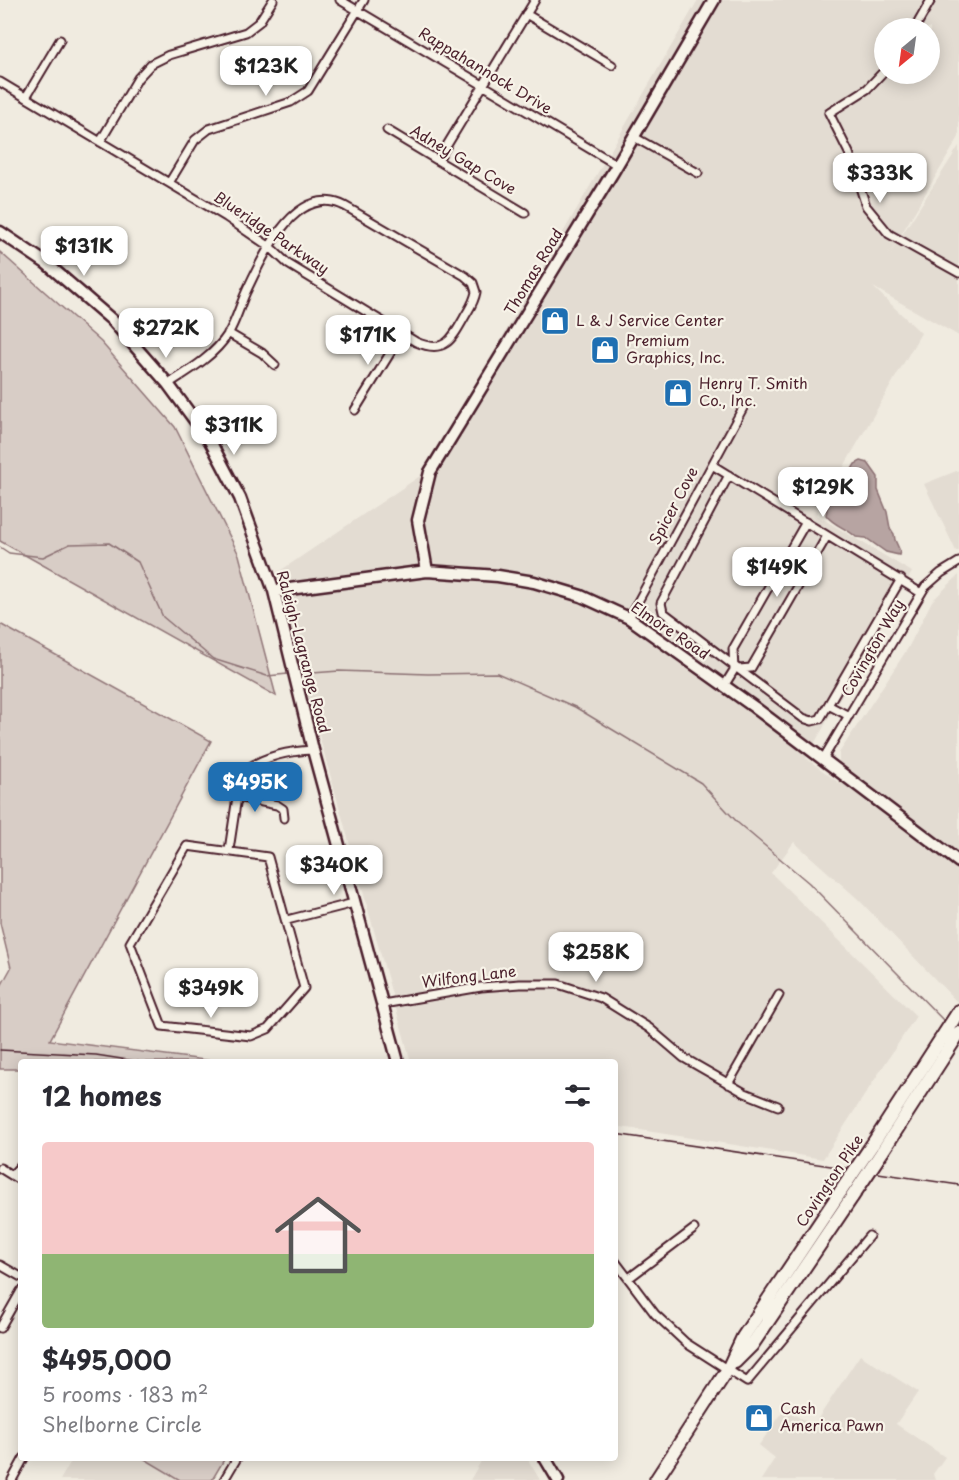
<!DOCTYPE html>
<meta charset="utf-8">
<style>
:root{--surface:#fff;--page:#f7f7f7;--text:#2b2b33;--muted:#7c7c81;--line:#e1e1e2;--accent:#1f6fb2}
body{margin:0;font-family:"Playpen Sans",sans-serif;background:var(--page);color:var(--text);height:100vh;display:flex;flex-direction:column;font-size:22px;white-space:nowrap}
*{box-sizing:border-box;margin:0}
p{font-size:20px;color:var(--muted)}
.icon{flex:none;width:33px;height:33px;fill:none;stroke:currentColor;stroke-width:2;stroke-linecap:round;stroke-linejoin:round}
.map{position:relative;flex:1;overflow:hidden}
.panel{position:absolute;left:18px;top:1059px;width:600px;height:402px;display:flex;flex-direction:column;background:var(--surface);border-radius:6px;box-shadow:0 3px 15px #0003}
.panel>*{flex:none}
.needle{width:39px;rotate:209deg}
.controls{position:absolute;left:874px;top:18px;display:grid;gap:12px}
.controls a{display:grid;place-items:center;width:66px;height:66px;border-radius:50%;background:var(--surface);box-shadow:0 3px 15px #0003;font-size:30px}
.price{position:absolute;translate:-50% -51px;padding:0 14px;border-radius:12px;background:#fff;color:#222;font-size:20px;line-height:39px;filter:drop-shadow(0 2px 3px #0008)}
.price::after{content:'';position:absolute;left:50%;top:36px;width:18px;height:14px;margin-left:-9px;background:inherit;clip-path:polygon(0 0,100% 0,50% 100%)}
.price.active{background:var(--accent);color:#fff}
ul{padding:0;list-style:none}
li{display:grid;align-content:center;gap:12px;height:318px;padding:0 24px}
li+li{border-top:2px solid var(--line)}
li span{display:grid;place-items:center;height:186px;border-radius:6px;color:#555}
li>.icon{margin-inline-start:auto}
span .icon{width:108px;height:108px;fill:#fffc;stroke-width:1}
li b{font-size:26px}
h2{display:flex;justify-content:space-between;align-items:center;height:72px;padding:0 24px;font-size:26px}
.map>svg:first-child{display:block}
</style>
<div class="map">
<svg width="959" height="1480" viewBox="0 0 959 1480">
<rect width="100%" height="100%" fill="#f0ebe0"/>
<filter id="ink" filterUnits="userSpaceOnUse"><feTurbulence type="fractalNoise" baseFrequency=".0167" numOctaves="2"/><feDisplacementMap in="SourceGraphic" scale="12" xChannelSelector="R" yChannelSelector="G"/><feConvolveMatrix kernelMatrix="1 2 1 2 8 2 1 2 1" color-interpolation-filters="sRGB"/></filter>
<g filter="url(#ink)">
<!-- built -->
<path fill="#e3dcd2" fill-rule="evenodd" d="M698,0H959V137L889,255L959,146V336L873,287L921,333L816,515L912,572L806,758L839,783V753L908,648L932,601L959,575V1004L859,900L794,842L771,873L916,1016L823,1159L615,1126V1062H411L274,575L423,474ZM885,28H930V74H885Z
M959,470V551H956L924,484Z
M860,1355L918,1392L896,1424L945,1457L933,1474L935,1480H761L775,1458L759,1445L785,1409L813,1426Z
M73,1458H143L180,1480H60Z
M483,1458H527L540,1480H470Z"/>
<!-- green -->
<path fill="#d8cdc6" stroke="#917678" stroke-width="1.5" d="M0,252L101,342L175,427L239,555L276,696L0,541Z
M0,624L211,741L50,1040L220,1062H21V1069H0V988L11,968L0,923Z
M143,1458H225L212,1480H180Z"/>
<!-- water -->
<path fill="#b7a4a2" stroke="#8b6f72" stroke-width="1.5" d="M861,461L868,463L878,477V490L887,512L890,528L894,534L895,540L900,551L899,555L886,552L866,538L856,537C847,528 834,526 826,515L828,504L835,498L836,491L844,483L855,464Z"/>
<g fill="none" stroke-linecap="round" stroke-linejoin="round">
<!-- stream -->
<path stroke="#8b6f72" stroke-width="1.5" d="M0,547L9,553L43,557L70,544L109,543L138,562L163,617L213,659L267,676L288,674
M299,674L339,671L428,674L497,673L575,707L701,783L738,823L809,883L945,1022"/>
<!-- street casing -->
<g stroke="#4a1f2b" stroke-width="11">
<path id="street" d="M340,0L617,165
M526,14L612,65
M915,28L931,0
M885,70L867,89L829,113L849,153L866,206L889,234L959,273
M0,82L226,217L270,247L288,264L416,342C444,354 451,341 464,318C469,309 474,303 476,292L473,283L465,276L350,209C345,206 339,203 333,202C290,194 261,260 246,292C240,305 236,321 228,334C214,356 190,370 168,384
M26,97L60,40
M387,130L525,213
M634,137L698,173
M100,142L138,78L151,64L169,55L246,32L259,22L273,0
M438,160L535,0
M169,183L195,140L209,129L291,102L308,91L364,0
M228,333L262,353L275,365
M355,410L402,334
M712,465L921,593
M729,475L661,603L663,612L803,718L812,721L820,719L901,579
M629,618L744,406
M739,669L751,668L827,536
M724,686L734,670L733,649L806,522
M828,705L849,716
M823,759L925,587L941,573L959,562
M237,797L277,805L283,809L284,818
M187,846L268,857L304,988L268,1029L251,1036L162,1026L130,943Z
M229,850L237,797L244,771C264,756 288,751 313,750
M287,920L354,903
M383,1004L481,987L520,984H558L601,998L649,1028L684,1058L745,1093L778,1106
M728,1084L779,995
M0,1168L21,1181
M12,1175L21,1165
M615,1261L655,1314L686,1343L747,1382L869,1236
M0,1265L21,1277
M629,1278L694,1229
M0,1328L21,1291
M12,1480L24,1458
M224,1480L237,1458"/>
</g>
<!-- secondary casing -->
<g stroke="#4a1f2b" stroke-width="15">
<path id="secondary" d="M0,232L46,263L112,320L168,384L210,441L240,498L274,591L313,750L398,1062
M427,571L418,520L430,472L613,172L714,0
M274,591L427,571L498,576L534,582L581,596L629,618L754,707L959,862
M545,1458L558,1480"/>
</g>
<!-- primary casing -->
<g stroke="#4a1f2b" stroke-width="16">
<path id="primary" d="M872,1145L959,1011
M882,1152L959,1033
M735,1362L752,1345L852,1197
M656,1480L728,1369L743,1337L841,1191"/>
</g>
<!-- street -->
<use href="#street" stroke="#f7f3e8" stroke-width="7"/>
<!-- secondary -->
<use href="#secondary" stroke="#f7f3e8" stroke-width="10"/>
<!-- primary -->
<use href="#primary" stroke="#f7f3e8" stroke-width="12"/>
<!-- rail -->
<path stroke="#4a1f2b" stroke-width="1.5" d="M0,1050L96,1055L141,1062
M615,1134L959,1185"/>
<!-- primary-bridge casing -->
<g stroke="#4a1f2b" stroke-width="16" stroke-linecap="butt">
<path id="primary-bridge" d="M841,1191L872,1145
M852,1197L882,1152"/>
</g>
<!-- primary-bridge -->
<use href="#primary-bridge" stroke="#f7f3e8" stroke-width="12"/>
</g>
</g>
<!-- icons -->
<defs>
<g id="shop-square" transform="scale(1.5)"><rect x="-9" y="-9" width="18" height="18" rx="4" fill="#1f6fb2" stroke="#f7f3e8"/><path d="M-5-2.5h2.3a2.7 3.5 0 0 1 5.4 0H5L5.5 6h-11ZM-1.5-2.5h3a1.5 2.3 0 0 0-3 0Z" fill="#fff"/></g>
</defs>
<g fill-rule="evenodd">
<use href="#shop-square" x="555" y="321"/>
<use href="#shop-square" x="605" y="350"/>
<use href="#shop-square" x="678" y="393"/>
<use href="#shop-square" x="759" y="1418"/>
</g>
<g text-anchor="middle" stroke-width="4.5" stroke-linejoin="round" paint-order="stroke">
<!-- street labels -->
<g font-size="15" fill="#4a1f2b" stroke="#f7f3e8">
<text transform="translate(485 71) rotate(31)" y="5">Rappahannock Drive</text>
<text transform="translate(463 160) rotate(31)" y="5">Adney Gap Cove</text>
<text transform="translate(271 233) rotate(34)" y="5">Blueridge Parkway</text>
<text transform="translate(534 272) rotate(-59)" y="5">Thomas Road</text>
<text transform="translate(674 506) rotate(-62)" y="5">Spicer Cove</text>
<text transform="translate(670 631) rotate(34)" y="5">Elmore Road</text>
<text transform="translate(873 648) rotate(-60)" y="5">Covington Way</text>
<text transform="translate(303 652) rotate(75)" y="5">Raleigh-Lagrange Road</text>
<text transform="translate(469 977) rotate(-7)" y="5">Wilfong Lane</text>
<text transform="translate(830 1181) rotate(-56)" y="5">Covington Pike</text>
</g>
<!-- poi labels -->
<g font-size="15" fill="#4a1f2b" stroke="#f7f3e8" text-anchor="start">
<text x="576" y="326">L &amp; J Service Center</text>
<text x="626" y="346">Premium<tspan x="626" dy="17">Graphics, Inc.</tspan></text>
<text x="699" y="389">Henry T. Smith<tspan x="699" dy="17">Co., Inc.</tspan></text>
<text x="780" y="1414">Cash<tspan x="780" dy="17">America Pawn</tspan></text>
</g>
</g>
</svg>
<div class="controls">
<a><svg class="needle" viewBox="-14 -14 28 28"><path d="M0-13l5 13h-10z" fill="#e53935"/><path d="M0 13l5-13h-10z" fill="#7c7c81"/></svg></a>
</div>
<b class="price" style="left:266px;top:97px">$123K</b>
<b class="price" style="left:880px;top:204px">$333K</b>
<b class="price" style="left:84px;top:277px">$131K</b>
<b class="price" style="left:166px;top:359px">$272K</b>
<b class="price" style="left:368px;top:366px">$171K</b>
<b class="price" style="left:234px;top:456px">$311K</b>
<b class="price" style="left:823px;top:518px">$129K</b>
<b class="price" style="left:777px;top:598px">$149K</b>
<b class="price active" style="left:255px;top:813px">$495K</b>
<b class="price" style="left:334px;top:896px">$340K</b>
<b class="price" style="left:596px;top:983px">$258K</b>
<b class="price" style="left:211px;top:1019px">$349K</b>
<section class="panel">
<h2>12 homes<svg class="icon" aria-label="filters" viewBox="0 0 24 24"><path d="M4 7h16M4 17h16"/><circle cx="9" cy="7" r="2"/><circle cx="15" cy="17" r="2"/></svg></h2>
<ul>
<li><span style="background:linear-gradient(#f6c9c9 60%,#8fb573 0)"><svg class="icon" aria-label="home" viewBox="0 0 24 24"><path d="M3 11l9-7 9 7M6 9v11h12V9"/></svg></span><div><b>$495,000</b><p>5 rooms · 183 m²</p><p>Shelborne Circle</p></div></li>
</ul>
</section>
</div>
